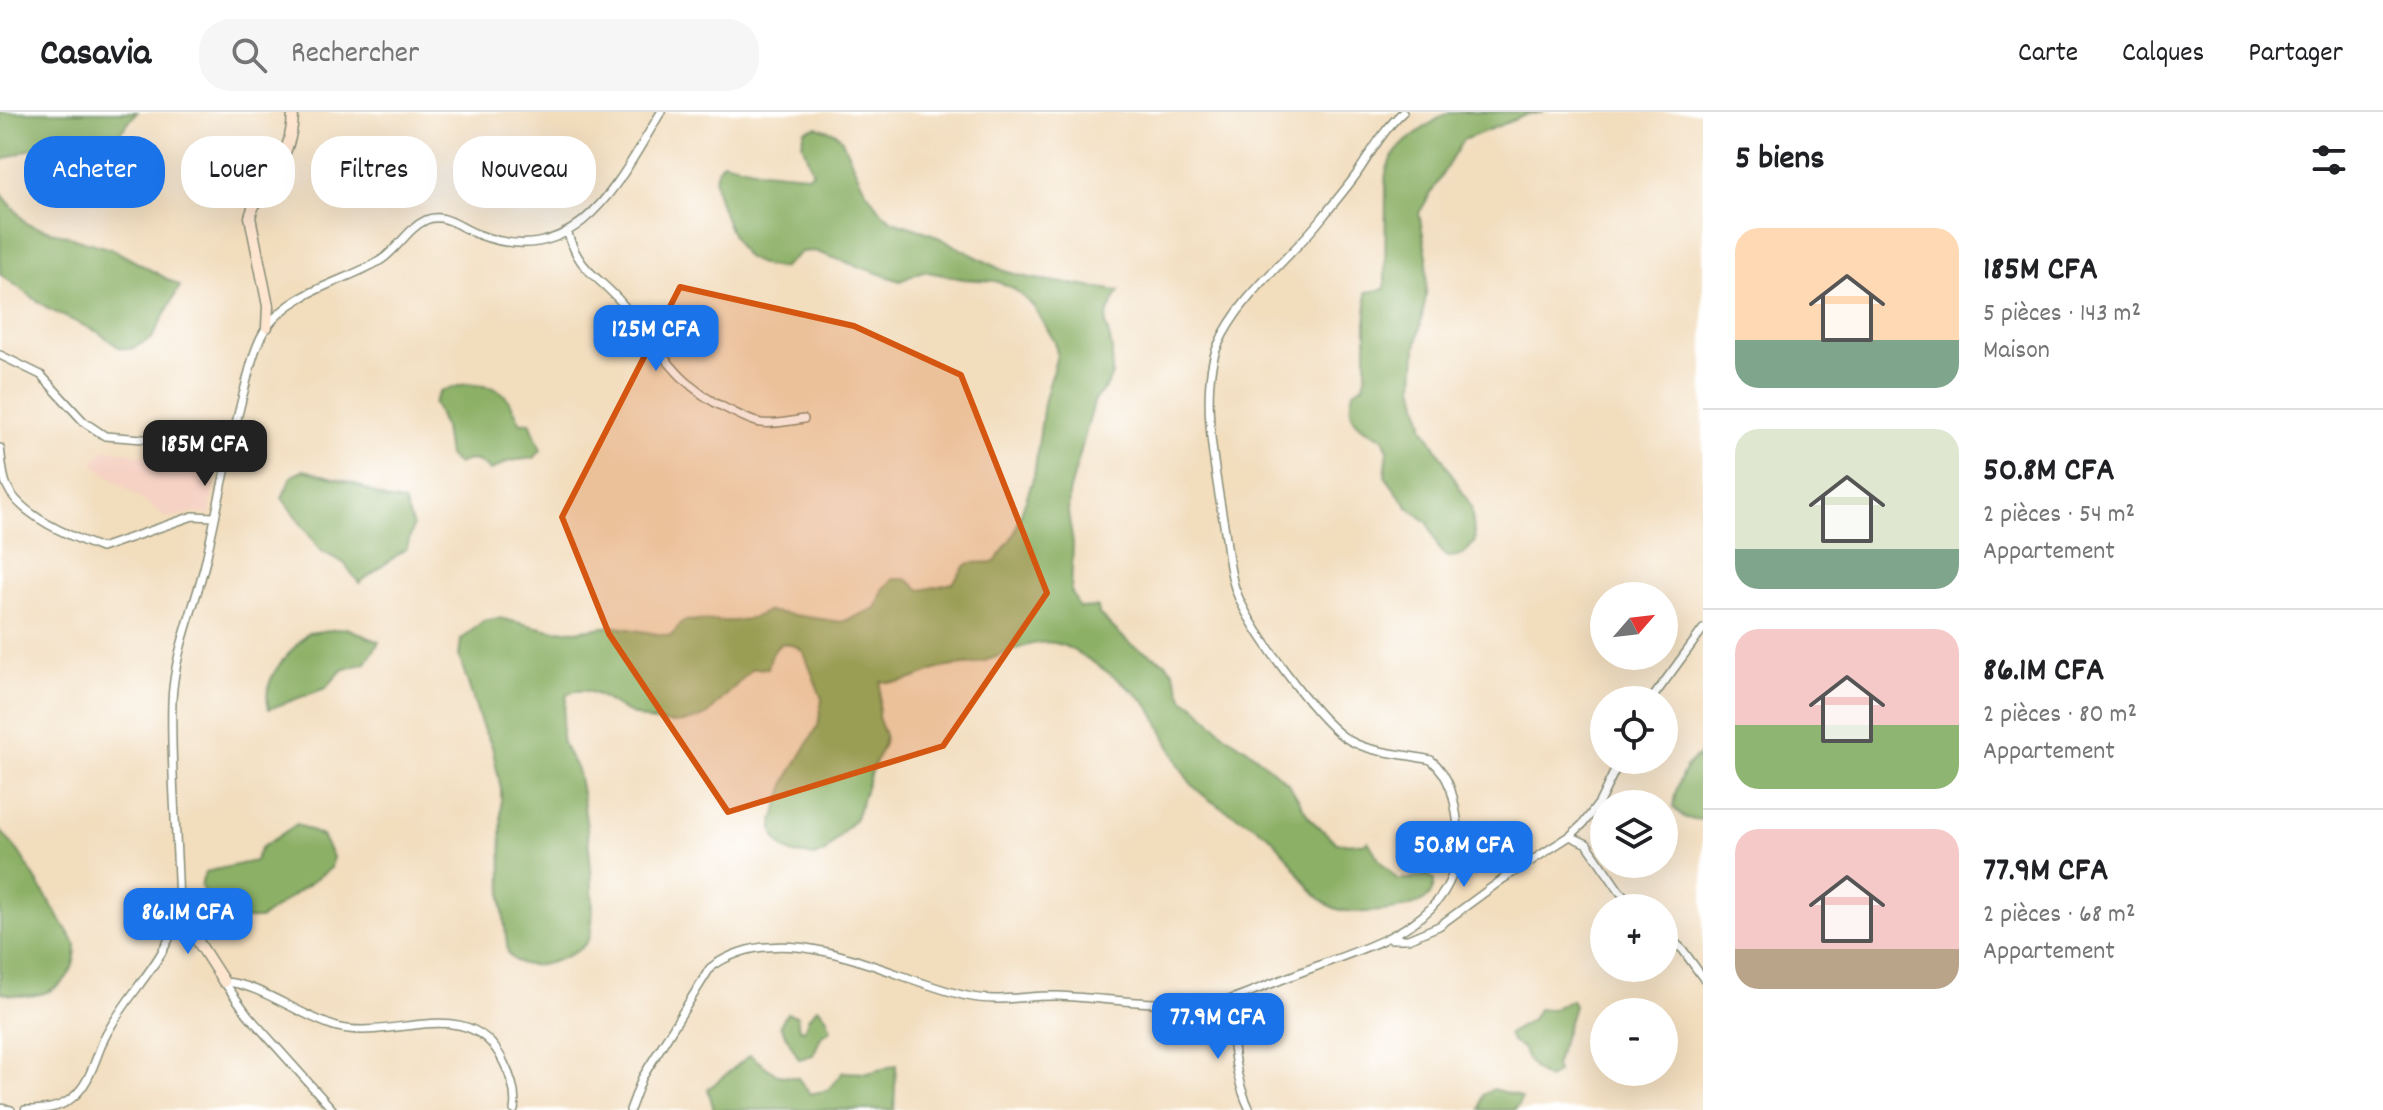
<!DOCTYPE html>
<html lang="fr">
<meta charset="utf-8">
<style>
:root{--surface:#fff;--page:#f6f6f6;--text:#202124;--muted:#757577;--line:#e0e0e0;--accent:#1a73e8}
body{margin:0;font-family:Dekko,sans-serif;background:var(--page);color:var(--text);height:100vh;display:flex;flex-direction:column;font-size:30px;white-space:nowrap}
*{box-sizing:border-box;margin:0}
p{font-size:26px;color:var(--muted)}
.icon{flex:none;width:44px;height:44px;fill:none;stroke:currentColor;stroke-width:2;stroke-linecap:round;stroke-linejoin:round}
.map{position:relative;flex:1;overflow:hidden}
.panel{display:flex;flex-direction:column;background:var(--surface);width:680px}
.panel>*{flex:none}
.hud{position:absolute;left:24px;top:24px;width:760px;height:72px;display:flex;gap:16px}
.needle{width:52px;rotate:62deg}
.buttons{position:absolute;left:1590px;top:470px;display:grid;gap:16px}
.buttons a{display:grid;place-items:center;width:88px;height:88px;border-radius:50%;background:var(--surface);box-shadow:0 8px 32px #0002;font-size:40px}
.price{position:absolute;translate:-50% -68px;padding:0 18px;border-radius:16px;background:var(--accent);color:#fff;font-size:26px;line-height:52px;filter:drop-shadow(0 2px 4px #0008)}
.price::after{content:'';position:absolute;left:50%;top:48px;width:24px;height:18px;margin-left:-12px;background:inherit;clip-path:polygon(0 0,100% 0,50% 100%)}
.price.current{background:#222;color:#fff}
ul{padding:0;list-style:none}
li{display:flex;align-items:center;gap:24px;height:200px;padding:0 32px}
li+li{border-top:2px solid var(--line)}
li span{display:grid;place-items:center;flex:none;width:224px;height:160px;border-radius:24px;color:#555}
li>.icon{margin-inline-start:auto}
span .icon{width:96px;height:96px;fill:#fffc;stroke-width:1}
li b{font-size:34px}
h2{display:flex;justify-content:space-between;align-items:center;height:96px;padding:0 32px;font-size:34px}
.chip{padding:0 28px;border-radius:32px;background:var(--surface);box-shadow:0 8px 32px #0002;font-size:28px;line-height:72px}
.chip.current{background:var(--accent);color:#fff}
header{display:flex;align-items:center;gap:48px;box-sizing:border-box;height:112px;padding:0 40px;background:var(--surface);border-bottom:2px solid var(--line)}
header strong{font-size:38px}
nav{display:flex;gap:44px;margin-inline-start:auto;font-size:28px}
.search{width:560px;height:72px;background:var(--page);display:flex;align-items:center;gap:20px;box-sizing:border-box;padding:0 28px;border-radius:32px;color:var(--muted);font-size:30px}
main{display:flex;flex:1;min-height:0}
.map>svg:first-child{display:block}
</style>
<header>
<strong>Casavia</strong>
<div class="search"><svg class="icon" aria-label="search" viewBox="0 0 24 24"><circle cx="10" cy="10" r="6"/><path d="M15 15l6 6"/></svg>Rechercher</div>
<nav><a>Carte</a><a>Calques</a><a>Partager</a></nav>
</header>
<main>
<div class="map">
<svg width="1703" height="998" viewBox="0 0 1703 998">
<rect width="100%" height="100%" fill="#fff"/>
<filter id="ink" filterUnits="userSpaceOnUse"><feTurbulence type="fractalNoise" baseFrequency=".0125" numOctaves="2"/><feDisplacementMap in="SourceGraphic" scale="16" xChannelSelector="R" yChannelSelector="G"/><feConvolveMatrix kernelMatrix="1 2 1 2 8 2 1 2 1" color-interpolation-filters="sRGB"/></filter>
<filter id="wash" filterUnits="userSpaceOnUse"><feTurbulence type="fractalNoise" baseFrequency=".006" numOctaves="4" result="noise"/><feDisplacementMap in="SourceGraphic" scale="32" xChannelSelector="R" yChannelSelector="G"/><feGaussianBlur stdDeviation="1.8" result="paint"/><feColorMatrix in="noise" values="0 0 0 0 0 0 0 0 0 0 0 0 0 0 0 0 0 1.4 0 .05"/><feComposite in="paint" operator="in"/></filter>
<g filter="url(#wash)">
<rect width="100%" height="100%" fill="#f2ddbd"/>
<!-- built -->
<path fill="#f6d2c4" d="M105,337L215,355L210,402L193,401L167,406L93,352Z"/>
<!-- forest -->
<path fill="#8cb066" stroke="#56764d" stroke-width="2" d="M0,0H137L104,40L30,37L0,49Z
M1449,0H1544L1526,3L1463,28L1419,101L1427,144L1426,184L1416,236L1414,273L1424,316L1471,394L1475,429C1467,441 1461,445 1447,445L1438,435L1428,411L1408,395L1385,364L1388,338L1383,326C1361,316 1344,308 1353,280L1363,273L1366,260V180L1385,177L1386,75C1380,39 1422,17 1449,0Z
M817,15L836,21L841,26L863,74L879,97L892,109L930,121L1004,159L1029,166L1119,179L1108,200L1106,212L1112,236V262L1107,274L1095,287L1069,382L1068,401L1073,432L1071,479L1079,496L1098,495L1099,502L1130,532L1165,550L1173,559L1184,588L1196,594L1224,622L1251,640L1289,672L1310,707L1337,731L1363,732L1368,729L1380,749L1397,767H1409L1428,763L1434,767C1435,792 1410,795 1390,798C1373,800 1347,803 1330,794C1307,781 1291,744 1271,726C1245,703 1207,695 1187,666C1172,645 1165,618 1150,596C1138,579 1082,541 1062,533C1033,522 1001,547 974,552C963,554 949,553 938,557C918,564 902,574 881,569L878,605L885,623L884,632L871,660L856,706L824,741L814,744L794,742L784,737L777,729L773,719V709L787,667L818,614L822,587L804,541L798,535L783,531C772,537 771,545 768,556L752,557L708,602C684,616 653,612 629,601C608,592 591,570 567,582C565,596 561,611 562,625C562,637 573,647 577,658C585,684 600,807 588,828C582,839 564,846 552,850C537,855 517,856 508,841L502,790L501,677L492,634L482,614L459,544L461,528L483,509L499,506L550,518L576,519L612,514L669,524L673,522L683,509C712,506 741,516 766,499L842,510L876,496L884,476L893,467H906L921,478L953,471L964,455L970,451L995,450L1014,422L1034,364L1044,291L1057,243L1055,230L1033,194L1013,176L995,169L963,167L923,159L900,169L814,139L801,140L782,156C770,155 756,153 746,144C734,134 715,83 715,67C716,60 719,54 723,50L762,59L807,63L813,61L802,31L805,18Z
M0,80L27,112L114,138L180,174L152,226L131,237L120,236L98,220L50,198L0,162Z
M466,272C506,276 503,277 521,311L530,310L541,338L534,346L509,349L490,359C479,348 472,345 458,352L448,344L444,315L434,291L440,279Z
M304,358L353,371L386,387L404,390L413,414L407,436L359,471L344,451L321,439L282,386L292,364Z
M347,516L379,530L366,551L342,558L326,576L269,597C260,565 288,543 308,521Z
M1703,641V708L1684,706L1673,695C1676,673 1682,652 1703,641Z
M297,712L322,724L333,745L331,756L260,807H235L205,785L201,773L205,760L255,749L261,736Z
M0,718L19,740L76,833C76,878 38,891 0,880Z
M1571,888L1574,894L1555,954L1557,960L1548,967C1534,959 1528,951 1522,936L1512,930L1508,922L1532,908L1538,897L1551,898Z
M818,895L827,906L831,918L822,923L813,943L799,947L780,913L787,901L797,904L799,917L804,918L809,905Z
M750,943L777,963L798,966L810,982L828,978L843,960L868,961L896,953L894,998H714L708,977Z
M1493,977C1503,981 1512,980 1522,986L1515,998H1480L1483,983Z"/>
</g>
<g filter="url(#ink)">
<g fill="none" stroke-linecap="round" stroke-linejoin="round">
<!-- street casing -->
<g stroke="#888d78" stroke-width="10">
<path id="street" d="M568,122C581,161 595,161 620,189C656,230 675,273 727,297C738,302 749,309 761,311C775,313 791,309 804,307
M0,243L41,263L84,310L105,324L168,329L235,314
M0,336C2,348 2,363 7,374C20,404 72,425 101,436L193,404L214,405
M1651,588L1703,517
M1570,724L1587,732L1620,780L1637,796
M1664,820L1683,838L1703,866
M1391,827H1408L1439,814L1503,767L1570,724L1583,712L1599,691L1620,648
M224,870C259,871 301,905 337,915C393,930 471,879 504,951C511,965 517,982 514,998
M224,870L248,903L333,998
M1229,888C1232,926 1233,963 1250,998
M0,996L11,998
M25,998C41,998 59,997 72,986C90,972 95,947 104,927C125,883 167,849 179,800C178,730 170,659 172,589C174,540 195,495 206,448C218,393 229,337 243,283C249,261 254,233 267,215C294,178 345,170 381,148C398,137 408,116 426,108C445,100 460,116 477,122C577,161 618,71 661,0
M630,998L642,966L710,856C786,800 889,867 967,884C996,891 1028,883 1058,884C1116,887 1171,897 1229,888C1259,877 1290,864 1320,853C1389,827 1466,804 1458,714C1455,690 1451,664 1431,648C1403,641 1368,642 1344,625C1315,605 1248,513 1236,479C1229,460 1228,439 1225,419C1217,369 1198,280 1218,233C1240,183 1289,148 1322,106C1333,92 1345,78 1356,63C1371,41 1383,18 1403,0"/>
</g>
<!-- secondary casing -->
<g stroke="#888d78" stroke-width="13">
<path id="secondary" d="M267,215L268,194L250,105C255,85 268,73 278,55C287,39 293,19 293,0
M179,800L224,870"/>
</g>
<!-- street -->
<use href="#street" stroke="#fff" stroke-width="7"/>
<!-- secondary -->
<use href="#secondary" stroke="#fde5d0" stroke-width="10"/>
</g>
</g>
<!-- marked area -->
<path fill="#d45610" fill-opacity="0.2" stroke="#d45610" stroke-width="6" stroke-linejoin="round" d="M680,175L854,214L961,263L1047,481L943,634L728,700L609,522L562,405Z"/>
</svg>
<div class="buttons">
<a><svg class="needle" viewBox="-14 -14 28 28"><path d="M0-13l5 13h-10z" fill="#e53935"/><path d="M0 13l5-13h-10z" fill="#757577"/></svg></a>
<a><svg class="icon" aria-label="locate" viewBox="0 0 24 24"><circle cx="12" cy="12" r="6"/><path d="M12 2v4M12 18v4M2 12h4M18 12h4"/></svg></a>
<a><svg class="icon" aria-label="layers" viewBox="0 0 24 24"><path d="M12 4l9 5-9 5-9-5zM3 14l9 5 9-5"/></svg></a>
<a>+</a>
<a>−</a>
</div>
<b class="price" style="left:656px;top:261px">125M CFA</b>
<b class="price current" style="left:205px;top:376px">185M CFA</b>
<b class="price" style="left:1464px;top:777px">50.8M CFA</b>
<b class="price" style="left:188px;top:844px">86.1M CFA</b>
<b class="price" style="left:1218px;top:949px">77.9M CFA</b>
<div class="hud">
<a class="chip current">Acheter</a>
<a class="chip">Louer</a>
<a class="chip">Filtres</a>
<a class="chip">Nouveau</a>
</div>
</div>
<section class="panel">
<h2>5 biens<svg class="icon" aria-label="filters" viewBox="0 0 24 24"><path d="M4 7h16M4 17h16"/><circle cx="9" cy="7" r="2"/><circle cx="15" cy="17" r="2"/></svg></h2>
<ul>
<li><span style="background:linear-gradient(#ffd9b3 70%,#7fa58c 0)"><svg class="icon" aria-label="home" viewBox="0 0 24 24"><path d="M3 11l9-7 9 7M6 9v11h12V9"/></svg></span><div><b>185M CFA</b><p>5 pièces · 143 m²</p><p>Maison</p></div></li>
<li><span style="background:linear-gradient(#dfe7d0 75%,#7fa58c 0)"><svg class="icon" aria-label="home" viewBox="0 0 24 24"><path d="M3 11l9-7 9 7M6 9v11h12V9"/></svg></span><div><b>50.8M CFA</b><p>2 pièces · 54 m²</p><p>Appartement</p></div></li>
<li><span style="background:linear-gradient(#f6c9c9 60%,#8fb573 0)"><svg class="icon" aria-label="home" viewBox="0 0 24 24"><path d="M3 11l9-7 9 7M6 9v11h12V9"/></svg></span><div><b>86.1M CFA</b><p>2 pièces · 80 m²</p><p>Appartement</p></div></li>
<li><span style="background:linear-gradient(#f6c9c9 75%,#b9a48a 0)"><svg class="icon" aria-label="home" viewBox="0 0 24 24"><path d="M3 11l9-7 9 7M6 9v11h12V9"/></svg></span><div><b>77.9M CFA</b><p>2 pièces · 68 m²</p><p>Appartement</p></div></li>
</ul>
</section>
</main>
